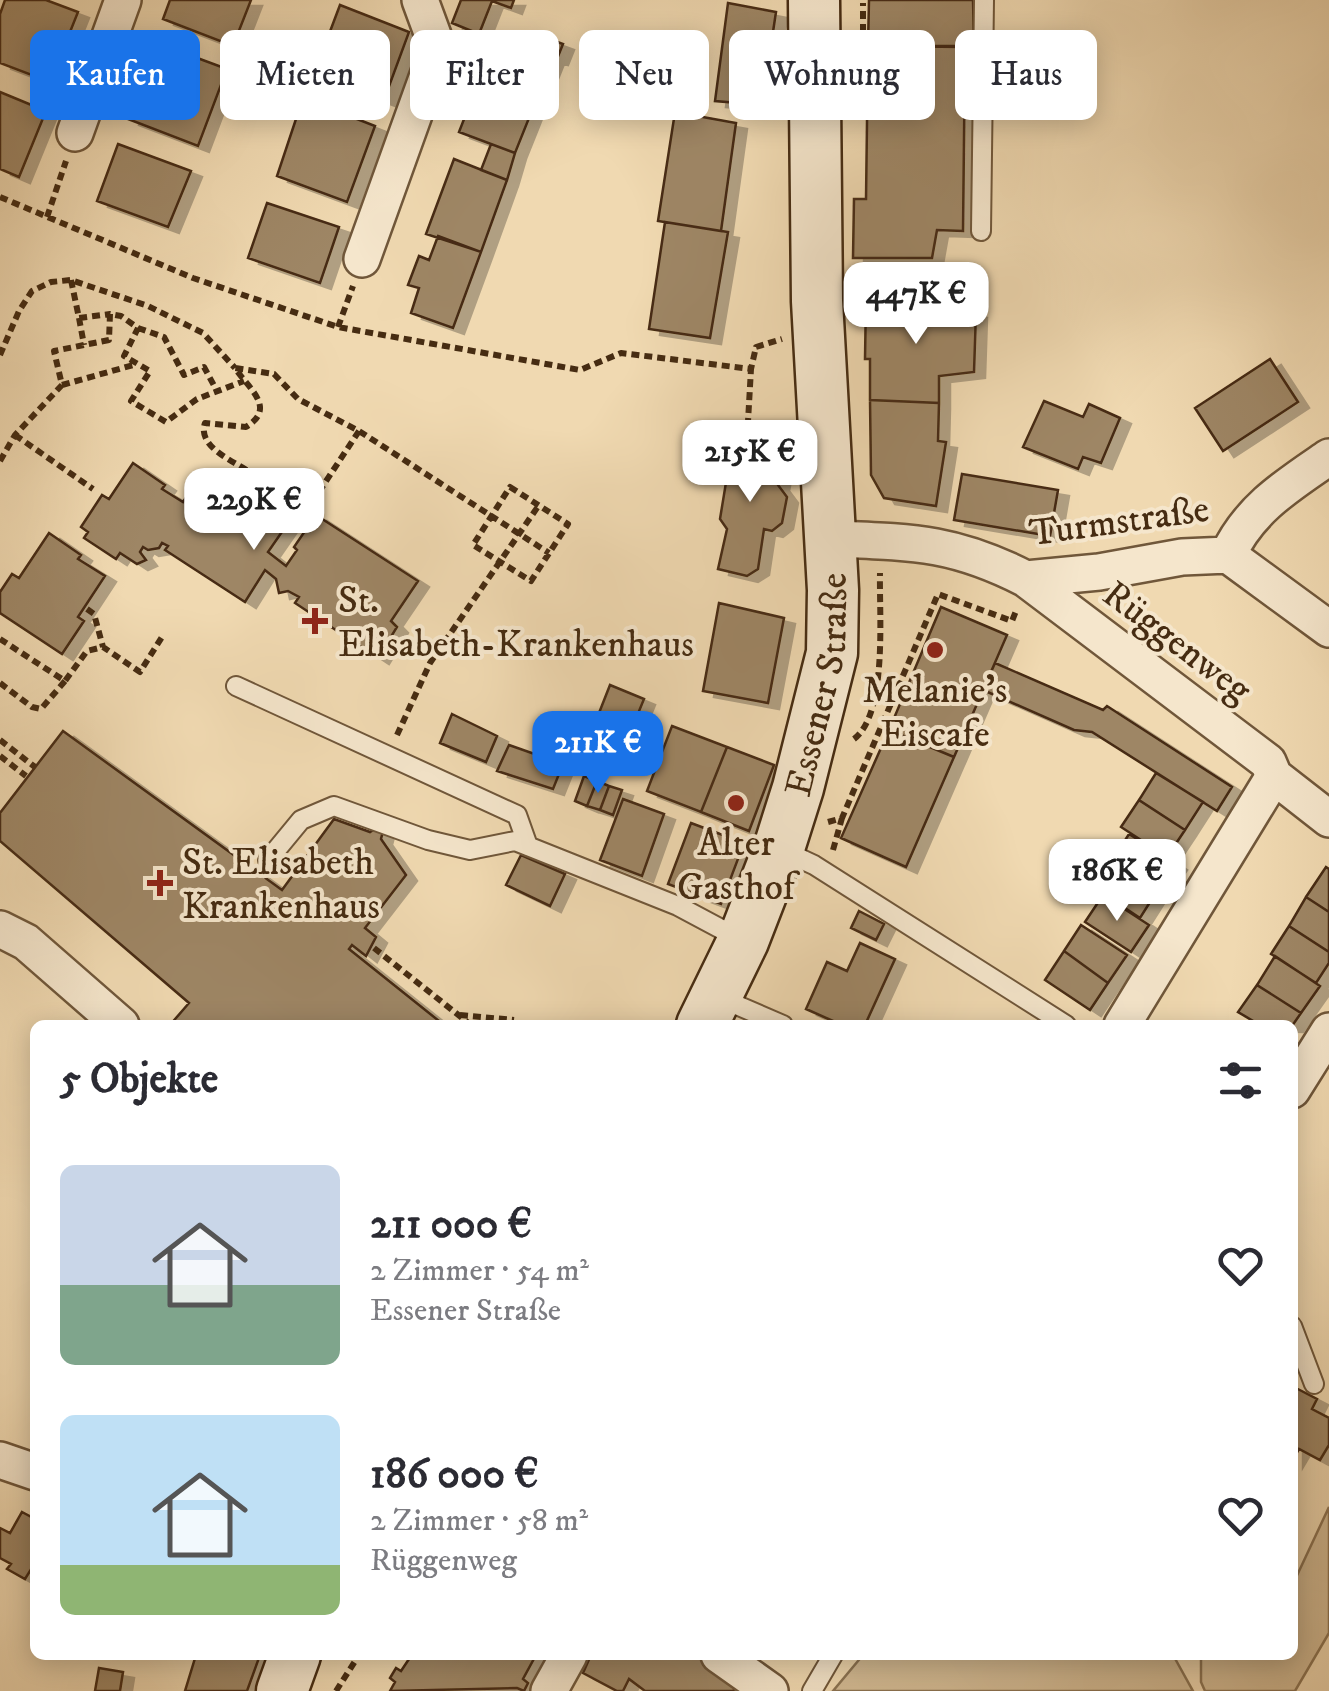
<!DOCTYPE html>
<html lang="de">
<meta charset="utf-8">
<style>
:root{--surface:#fff;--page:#f2f2f3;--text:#2b2b33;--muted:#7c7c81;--accent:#1a73e8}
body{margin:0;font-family:"IM FELL DW Pica",serif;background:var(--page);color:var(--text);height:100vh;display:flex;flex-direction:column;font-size:38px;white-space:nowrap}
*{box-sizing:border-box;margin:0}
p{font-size:32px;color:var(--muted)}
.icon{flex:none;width:55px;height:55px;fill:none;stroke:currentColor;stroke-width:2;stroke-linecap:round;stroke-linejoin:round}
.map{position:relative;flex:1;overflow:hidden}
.drawer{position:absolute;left:30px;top:1020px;width:1268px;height:640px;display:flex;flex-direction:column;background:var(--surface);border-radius:15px;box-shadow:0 5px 25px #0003}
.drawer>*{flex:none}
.top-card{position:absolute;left:30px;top:30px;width:1270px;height:90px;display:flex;gap:20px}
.price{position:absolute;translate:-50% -85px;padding:0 22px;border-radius:20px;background:#fff;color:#222;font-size:32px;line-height:65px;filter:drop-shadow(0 2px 5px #0008)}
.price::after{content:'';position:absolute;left:50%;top:60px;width:30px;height:22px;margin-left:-15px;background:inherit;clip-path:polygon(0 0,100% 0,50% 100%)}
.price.active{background:var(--accent);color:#fff}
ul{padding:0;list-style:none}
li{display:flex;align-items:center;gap:30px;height:250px;padding:0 30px}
li span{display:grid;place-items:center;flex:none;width:280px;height:200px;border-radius:15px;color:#555}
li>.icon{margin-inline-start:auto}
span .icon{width:120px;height:120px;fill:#fffc;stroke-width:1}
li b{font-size:42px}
h2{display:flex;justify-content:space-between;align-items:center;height:120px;padding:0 30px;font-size:42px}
.chip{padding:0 35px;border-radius:15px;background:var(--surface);box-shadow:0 5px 25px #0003;font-size:35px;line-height:90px}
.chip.active{background:var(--accent);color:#fff}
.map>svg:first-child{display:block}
</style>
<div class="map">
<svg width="1329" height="1691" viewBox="0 0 1329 1691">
<defs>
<filter id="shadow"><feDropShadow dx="11" dy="6" stdDeviation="0" flood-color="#0004"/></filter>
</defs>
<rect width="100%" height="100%" fill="#f0d9b1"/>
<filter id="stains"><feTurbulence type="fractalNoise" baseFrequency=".002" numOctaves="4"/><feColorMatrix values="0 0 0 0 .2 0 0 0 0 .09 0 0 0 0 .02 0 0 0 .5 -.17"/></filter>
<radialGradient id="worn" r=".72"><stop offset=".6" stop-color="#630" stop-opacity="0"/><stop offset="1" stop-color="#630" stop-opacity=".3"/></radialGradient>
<!-- green -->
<path fill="#d3bc96" stroke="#8c7454" stroke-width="2.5" d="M1329,1507V1633L1295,1691H1205L1201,1682V1655H1292L1293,1584Z
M863,1655H1173L1193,1691H833Z"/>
<!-- building -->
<path fill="#9e8665" stroke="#462c12" stroke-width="2.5" filter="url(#shadow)" d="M5,0H46L78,12L50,82L0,63V14Z
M170,0H251L233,46L163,19Z
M461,0H514L511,8L492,1L479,34L452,23Z
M869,0H973L974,46H868Z
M728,3L776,12L762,105L715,101Z
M340,5L409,32L384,100L314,74Z
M530,32L563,44L557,59L553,58L529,118L473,96L495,39L523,50Z
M157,43L227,69L198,146L128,119Z
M868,46L965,47L963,231L937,230L932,258H853L854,199H866Z
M0,92L46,111L19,177L0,169Z
M473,96L529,118L515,153L459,132Z
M303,98L375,126L347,202L277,176Z
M675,112L736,123L721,231L658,221Z
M118,144L191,171L168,227L97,201Z
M491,144L515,153L507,180L481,170Z
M454,159L507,180L481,252L426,234Z
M267,203L339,227L320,283L248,258Z
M665,222L728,232L710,338L649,329Z
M438,236L481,252L453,328L411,313L419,288L408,285L419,256L429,260Z
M866,298H943V311L976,312L974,372L939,376V403L870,400V359H865Z
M1270,359L1298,402L1223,451L1195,408Z
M870,400L939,403L938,441L946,442L936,506L884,498L871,475Z
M1044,401L1083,417L1089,404L1120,418L1101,463L1083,457L1078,469L1023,447Z
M741,438L765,442L782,465L778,485L787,497L782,523L772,531L764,529L758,569L747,576L718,569L727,529L720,519L731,452L740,447Z
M133,463L165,485L162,489L183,502L203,472L286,526L268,552L286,566L297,550L294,547L316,515L418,581L391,621L397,627L378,658L295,603L299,597L288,591L279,593L276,579L265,570L245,602L165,550L168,546L162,543L159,548L148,550L143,547L140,552L146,560L137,564L120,553L116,559L84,538L88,532L81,527L102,495L109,499Z
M962,474L1058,490L1050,536L954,520Z
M49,533L81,555L78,559L105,576L78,617L84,621L62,654L0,613V592L12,574L19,578Z
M719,603L784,618L768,703L703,691Z
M941,607L1007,635L954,757L889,730Z
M995,663L1103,710L1107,706L1232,787L1217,811L1092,732L1074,730L983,690Z
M610,685L644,699L633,726L599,713Z
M452,714L497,736L486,762L440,743Z
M672,726L727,747L701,812L647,791Z
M889,730L954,757L906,867L841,838Z
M63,731L282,890L334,819L370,832L376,828L383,831L381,839L406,875L365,928L376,937L366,956L352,945L349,949L444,1025H170L189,1003L0,841V813Z
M509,745L563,764L553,789L497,771Z
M727,747L774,765L749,831L701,812Z
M1156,773L1203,802L1185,830L1139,800Z
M584,776L597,781L587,806L575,801Z
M597,781L609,786L600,810L587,806Z
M609,786L622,790L613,815L600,810Z
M623,799L664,814L642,876L600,860Z
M1139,800L1185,830L1167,857L1121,827Z
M691,823L744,843L721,904L668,884Z
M1129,834L1176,864L1157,891L1112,861Z
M521,855L565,874L550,906L506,885Z
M1112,861L1157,891L1140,918L1095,888Z
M1326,867L1329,869V912L1306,897Z
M1103,895L1149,925L1131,952L1085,922Z
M1306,897L1329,912V952L1289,926Z
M859,911L884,924L876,940L851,928Z
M1081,925L1127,955L1108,983L1064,951Z
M1289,926L1329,952V963L1316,983L1271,954Z
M860,943L895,959L865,1025H842L806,1009L827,962L847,971Z
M1064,951L1108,983L1090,1010L1045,980Z
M1275,956L1320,986L1301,1013L1257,985Z
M1257,985L1301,1013L1292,1026L1260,1025L1238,1012Z
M1292,1386L1317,1399L1312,1409L1329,1418V1445L1320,1460L1299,1449L1292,1461Z
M22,1512L35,1519V1563L25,1579L7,1569L11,1564L0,1558V1528L10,1533Z
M196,1655H260L247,1691H185Z
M403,1655H536L523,1679L528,1683L524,1691L517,1688L390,1691L395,1682L390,1678L396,1668L401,1671L409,1659Z
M591,1655H701L739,1684L733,1691H645L629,1679L623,1691H617L583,1673Z
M99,1668L123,1672L120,1691H95Z"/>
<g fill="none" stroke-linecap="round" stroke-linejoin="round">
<!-- lane casing -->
<g stroke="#70573a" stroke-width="22">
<path id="lane" d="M981,231L984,0
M236,686L517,815L528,846
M784,851L814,865L1066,1025
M268,860L301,820L334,806L428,840L470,850L515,841L678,906L738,938
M718,997L783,1025
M1292,1326L1314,1384
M812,1691L833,1655"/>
</g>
<!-- street casing -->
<g stroke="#70573a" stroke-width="40">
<path id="street" d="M75,133L123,0
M362,259L435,56L434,38L420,0
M829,539C910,542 952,541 1026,579L1268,762L1274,776L1329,819
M1228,555C1249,509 1288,485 1329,457
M1228,555L1329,629
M1026,579L1099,572L1182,557L1228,555
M0,929L26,942L121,1025
M1122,1025L1274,776
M1292,1090L1329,1031
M0,1460L35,1472
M719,1655L770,1691
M549,1691L569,1655"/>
</g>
<!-- secondary casing -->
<g stroke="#462c12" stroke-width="55">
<g id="secondary">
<path id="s1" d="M702,1025L743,941L779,848L798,788L832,653L833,590L817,301L814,0"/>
<path d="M282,1691L295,1655"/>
</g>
</g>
<!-- path -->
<path stroke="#462c12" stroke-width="6" stroke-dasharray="8 5" stroke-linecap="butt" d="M854,62H863V3
M0,197L193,278L338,327L580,370L621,353L751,369L756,347L782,339
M47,217L66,161
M71,280L79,318L110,314
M79,318L84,345
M338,327L353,286
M138,328L164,337L184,375L204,367L217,391
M0,355L19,311L32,291L51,282L71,280L148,306L203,333L235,368
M62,385L137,364
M359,431L311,504C285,500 266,492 244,476L248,471C231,460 197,446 205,423L246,427C277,408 249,389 235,368L274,374L298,399L359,431L549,553
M15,435L93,489
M747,439L751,369
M0,461L15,435L62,385L54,351L109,340L110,314L121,316L138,328L124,356L150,371L131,401L166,422L197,399L244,381
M510,487L568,524L531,581L473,545Z
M87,609L94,614L103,647
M0,639L65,681L87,651L103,647L140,672L162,637
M0,683L32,707L41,709L65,681
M397,735L430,663L539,505
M854,739C888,713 879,614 880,573
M0,740L35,767
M0,756L26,776
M828,822L842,818L938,594L1012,621L1016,611
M833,850L842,818
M374,948L471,1025
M460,1015L514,1020
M336,1691L359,1655"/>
<!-- lane -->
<use href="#lane" stroke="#f5e6cc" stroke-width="18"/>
<!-- street -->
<use href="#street" stroke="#f5e6cc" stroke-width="35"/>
<!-- secondary -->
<use href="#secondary" stroke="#f5e6cc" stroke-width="50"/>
</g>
<!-- markers -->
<g fill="#8f2418" stroke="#f5e6cc" stroke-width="4">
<path d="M310 606h10v10h10v10h-10v10h-10v-10h-10v-10h10z"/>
<circle cx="935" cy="650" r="10"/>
<circle cx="736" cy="803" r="10"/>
<path d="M155 868h10v10h10v10h-10v10h-10v-10h-10v-10h10z"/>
</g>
<g text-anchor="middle" stroke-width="8" stroke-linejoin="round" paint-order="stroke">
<!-- street labels -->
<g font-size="38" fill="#462c12" stroke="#f5e6cc">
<text transform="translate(1119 520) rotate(-8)" y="13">Turmstraße</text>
<text transform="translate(1178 641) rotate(37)" y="13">Rüggenweg</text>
<text dy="13" stroke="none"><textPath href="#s1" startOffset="362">Essener Straße</textPath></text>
</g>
<!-- poi labels -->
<g font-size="38" fill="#462c12" stroke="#f5e6cc" text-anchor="start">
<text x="338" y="612">St.<tspan x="338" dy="44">Elisabeth-Krankenhaus</tspan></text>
<text x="935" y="702" text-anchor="middle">Melanie's<tspan x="935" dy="44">Eiscafe</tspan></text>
<text x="736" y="855" text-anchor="middle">Alter<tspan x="736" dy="44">Gasthof</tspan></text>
<text x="182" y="874">St. Elisabeth<tspan x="182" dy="44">Krankenhaus</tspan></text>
</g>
</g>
<rect width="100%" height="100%" filter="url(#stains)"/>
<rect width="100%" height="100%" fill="url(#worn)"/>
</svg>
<b class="price" style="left:916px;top:347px">447K €</b>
<b class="price" style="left:750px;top:505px">215K €</b>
<b class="price" style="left:254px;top:553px">229K €</b>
<b class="price active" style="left:598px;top:796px">211K €</b>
<b class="price" style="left:1117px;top:924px">186K €</b>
<div class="top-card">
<a class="chip active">Kaufen</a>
<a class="chip">Mieten</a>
<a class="chip">Filter</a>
<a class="chip">Neu</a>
<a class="chip">Wohnung</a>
<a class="chip">Haus</a>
</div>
<section class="drawer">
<h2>5 Objekte<svg class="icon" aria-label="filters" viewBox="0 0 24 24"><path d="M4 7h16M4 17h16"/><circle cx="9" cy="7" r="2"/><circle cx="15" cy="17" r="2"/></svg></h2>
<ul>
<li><span style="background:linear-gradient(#c9d6e8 60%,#7fa58c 0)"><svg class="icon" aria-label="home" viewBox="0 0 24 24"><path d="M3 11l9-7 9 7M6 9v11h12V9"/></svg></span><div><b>211 000 €</b><p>2 Zimmer · 54 m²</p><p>Essener Straße</p></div><svg class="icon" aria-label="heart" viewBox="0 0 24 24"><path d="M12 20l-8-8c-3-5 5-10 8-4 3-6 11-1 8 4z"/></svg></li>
<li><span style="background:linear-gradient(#bfe0f5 75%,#8fb573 0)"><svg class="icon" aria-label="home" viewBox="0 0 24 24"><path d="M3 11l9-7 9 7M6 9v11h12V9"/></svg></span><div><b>186 000 €</b><p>2 Zimmer · 58 m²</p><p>Rüggenweg</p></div><svg class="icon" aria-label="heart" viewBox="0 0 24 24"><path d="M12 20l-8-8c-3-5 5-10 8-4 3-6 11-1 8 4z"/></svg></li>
</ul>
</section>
</div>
